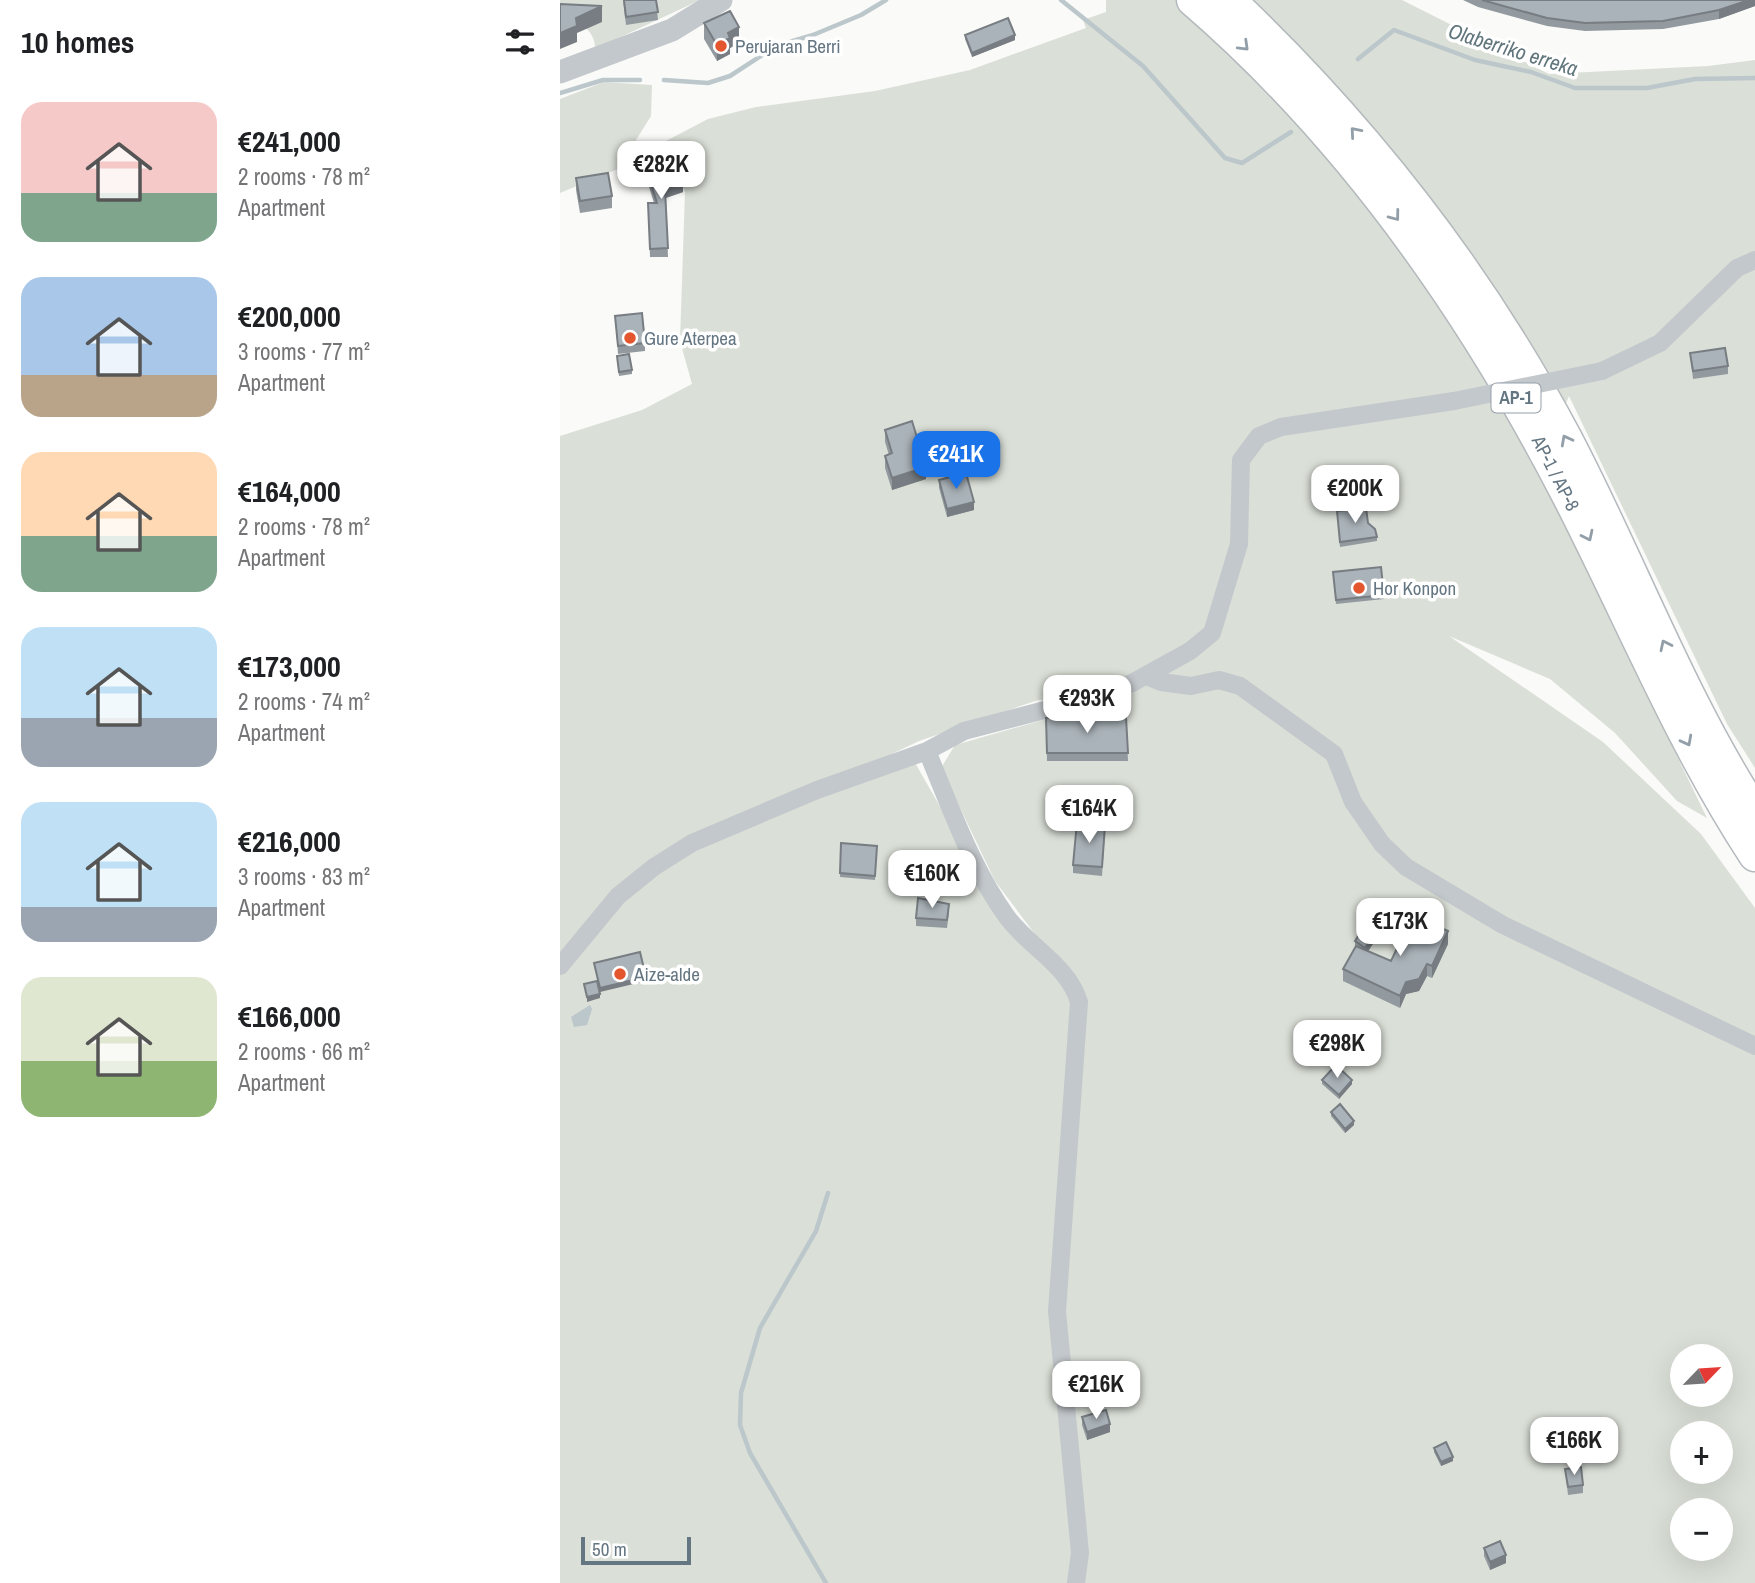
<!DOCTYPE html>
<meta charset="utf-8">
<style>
:root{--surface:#fff;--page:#f2f2f2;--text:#202124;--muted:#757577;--accent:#1a73e8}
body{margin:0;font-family:"Archivo Narrow",sans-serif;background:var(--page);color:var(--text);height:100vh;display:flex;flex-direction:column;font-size:26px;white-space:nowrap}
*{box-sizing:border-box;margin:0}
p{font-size:23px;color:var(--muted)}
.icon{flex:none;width:38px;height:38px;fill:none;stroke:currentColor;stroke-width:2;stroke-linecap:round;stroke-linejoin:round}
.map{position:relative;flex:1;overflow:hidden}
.side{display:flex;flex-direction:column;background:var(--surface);width:560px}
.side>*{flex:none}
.needle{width:46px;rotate:65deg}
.tools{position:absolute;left:1110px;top:1344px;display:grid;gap:14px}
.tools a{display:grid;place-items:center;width:63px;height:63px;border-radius:50%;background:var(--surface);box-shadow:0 7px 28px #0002;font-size:35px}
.scale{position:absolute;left:21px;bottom:18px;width:110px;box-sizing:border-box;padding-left:7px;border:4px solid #657683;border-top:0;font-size:19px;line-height:24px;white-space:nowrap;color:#657683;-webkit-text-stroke:5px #fff;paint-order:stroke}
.price{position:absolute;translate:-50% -60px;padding:0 16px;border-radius:14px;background:#fff;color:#222;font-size:23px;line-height:46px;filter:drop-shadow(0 2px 4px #0008)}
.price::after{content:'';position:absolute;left:50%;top:42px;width:21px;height:16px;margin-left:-10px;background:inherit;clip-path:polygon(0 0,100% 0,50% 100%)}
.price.active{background:var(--accent);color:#fff}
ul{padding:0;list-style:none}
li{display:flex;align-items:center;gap:21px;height:175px;padding:0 21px}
li span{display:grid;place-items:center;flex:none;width:196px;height:140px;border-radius:21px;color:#555}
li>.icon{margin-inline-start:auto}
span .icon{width:84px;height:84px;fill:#fffc;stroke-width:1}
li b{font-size:30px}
h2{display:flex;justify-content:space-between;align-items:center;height:84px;padding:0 21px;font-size:30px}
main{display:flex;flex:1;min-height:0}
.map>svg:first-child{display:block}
</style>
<main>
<section class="side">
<h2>10 homes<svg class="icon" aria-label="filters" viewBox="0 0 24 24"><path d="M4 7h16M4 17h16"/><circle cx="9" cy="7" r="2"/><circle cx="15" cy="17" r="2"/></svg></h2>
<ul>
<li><span style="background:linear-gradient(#f6c9c9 65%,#7fa58c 0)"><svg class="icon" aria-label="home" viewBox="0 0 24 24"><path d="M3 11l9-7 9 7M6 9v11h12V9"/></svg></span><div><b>€241,000</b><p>2 rooms · 78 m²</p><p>Apartment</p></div></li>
<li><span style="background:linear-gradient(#a9c7e8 70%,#b9a48a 0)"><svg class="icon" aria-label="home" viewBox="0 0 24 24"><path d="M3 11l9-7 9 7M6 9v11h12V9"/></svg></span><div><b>€200,000</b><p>3 rooms · 77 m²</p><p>Apartment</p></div></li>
<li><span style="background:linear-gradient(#ffd9b3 60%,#7fa58c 0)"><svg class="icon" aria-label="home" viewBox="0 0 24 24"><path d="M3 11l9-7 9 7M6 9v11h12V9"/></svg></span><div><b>€164,000</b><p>2 rooms · 78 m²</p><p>Apartment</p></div></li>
<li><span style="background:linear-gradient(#bfe0f5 65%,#9aa5b1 0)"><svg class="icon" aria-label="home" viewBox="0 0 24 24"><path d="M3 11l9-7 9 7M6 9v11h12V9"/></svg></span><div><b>€173,000</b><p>2 rooms · 74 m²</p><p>Apartment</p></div></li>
<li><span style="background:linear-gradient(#bfe0f5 75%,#9aa5b1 0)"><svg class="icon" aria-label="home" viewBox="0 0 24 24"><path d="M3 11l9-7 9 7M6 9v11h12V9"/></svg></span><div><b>€216,000</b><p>3 rooms · 83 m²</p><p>Apartment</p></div></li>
<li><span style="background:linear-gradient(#dfe7d0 60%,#8fb573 0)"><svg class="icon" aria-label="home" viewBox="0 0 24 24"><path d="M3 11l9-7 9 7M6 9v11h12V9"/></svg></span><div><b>€166,000</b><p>2 rooms · 66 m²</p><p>Apartment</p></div></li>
</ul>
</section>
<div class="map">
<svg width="1195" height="1583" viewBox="0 0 1195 1583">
<rect width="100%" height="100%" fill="#fafaf8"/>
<!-- green -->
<path fill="#dadfd7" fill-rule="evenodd" d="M0,0H140L35,49C36,29 16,20 0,14Z
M546,0H842L989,74L1148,66L1195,60V768L1167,724L1009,396L978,470L1147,818L1117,801L1055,733L990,679L889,636L1043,742L1141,834L1195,908V1583H0V436L82,410L132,384L120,341L125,192L106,141L148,119L196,107L315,91L410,70L526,28L523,20L546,12ZM533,697L497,716L395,745L381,768L435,881L511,982L423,882L354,761L229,803L359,741L478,700ZM1122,1356H1160V1395H1122ZM1122,1433H1160V1472H1122ZM1122,1510H1160V1549H1122Z
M44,82L92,85L91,116L58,169L0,193V99Z"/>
<!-- water -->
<path fill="#bbc7cb" d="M30,1005L32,1009L27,1025L14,1027L11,1017Z"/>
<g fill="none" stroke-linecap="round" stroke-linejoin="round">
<!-- stream -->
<path stroke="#bbc7cb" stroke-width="4.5" d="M501,0L583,66L665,158L682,163L731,132
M798,59L834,30L915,60L971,72L1015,88H1087L1135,79L1195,78
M104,80L148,83L170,76L216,46L253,35L301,15L326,0
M0,93L43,80H80
M266,1583L190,1453L180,1425L181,1393L200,1328L256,1231L268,1193"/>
<!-- motorway casing -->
<g stroke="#b4b9bd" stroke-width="35">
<path id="motorway" d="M633,0C793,138 914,312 1010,499C1071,618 1121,742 1195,855
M669,0C804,128 919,275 1006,439C1071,563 1119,696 1195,813"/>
</g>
<!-- minor -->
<path stroke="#c3c8cc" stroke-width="18" d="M1042,371L1100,343L1177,268L1195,260
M586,676L601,682L631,686L659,680L680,686L774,754L793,802L822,844L846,867L943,925L1195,1046
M367,751C390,806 412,869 447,917C469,947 508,965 519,1002L497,1311L520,1553L516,1583
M0,966L58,896L94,867L132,843L257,790L367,751L404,731L535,697L572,683L630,651L652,633L679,544L681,460L699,436L721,427L894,401"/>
<!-- tertiary -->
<path stroke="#c3c8cc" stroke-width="23" d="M0,72L112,30L161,0"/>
<!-- motorway -->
<use href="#motorway" stroke="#fff" stroke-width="32"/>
<!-- minor-bridge -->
<path stroke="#c3c8cc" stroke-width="18" d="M894,401L1042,371"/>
</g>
<!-- wall -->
<path fill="#929a9f" d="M63,0H96L98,20L66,25Z
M903,0H1195V6L1159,19L1103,29L1025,31L987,26L918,7Z
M144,23L179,43L170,48V54L157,61L144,39Z
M405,35L455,40L412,57L405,39Z
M86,169L123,192L106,198L108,257H90L88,203H94L86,177Z
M16,178L52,196V208L20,213L16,190Z
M55,316L85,343V351L58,354Z
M1130,353L1168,366V374L1133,379Z
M57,356L72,370V374L59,376Z
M325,430L366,479L332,490L325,468V456L329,455L325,442Z
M379,480L414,510L387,517L379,488Z
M777,515L817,537V541L780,547Z
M773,576L824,595V599L776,604Z
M566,717L568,761H487L486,718Z
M545,833L542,876L513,873V865Z
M281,843L317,846L315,880L280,877Z
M389,912L387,928L356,926V918Z
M826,924L808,951L831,961L888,944L872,978L867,976L859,991L846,994L840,1008L783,981V969L795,949V941Z
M762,1080L792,1084L779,1099L762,1084Z
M771,1112L794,1125L785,1133L771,1116Z
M522,1417L550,1432L527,1440L522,1425Z
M874,1448L893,1461L881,1466L874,1452Z
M1005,1469L1023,1485V1493L1008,1495Z
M924,1548L946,1563L930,1570L924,1556Z"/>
<!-- shaded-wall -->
<path fill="#777d82" d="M1189,0H1195V6L1159,19V10Z
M42,6V22L17,33V42L0,49V33L16,18Z
M179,27V43L170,48V54L157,61V45L168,33Z
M455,35V40L412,57V53Z
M123,184V192L105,198V190Z
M366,467V479L332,490V478Z
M414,502V510L387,517V509Z
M826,916V924L805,956V948Z
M888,931V944L872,978V966Z
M867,964V976L859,991L846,994L840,1008V996L846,982Z
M86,977V981L40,992V988Z
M40,994V998L27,1002V997Z
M792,1080V1084L779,1099V1095Z
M794,1121V1125L785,1133V1129Z
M550,1424V1432L527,1440V1432Z
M893,1457V1461L881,1466V1462Z
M946,1555V1563L930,1570V1562Z"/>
<!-- building -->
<path fill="#aab3b9" stroke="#777d82" stroke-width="2" d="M64,0H96L98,12L66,17Z
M922,0H1189L1159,10L1103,21L1025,23L987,18Z
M0,4L42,6L16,18L17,26L0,33Z
M170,11L179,27L168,33L170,38L157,45L144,23Z
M448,18L455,35L412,53L405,35Z
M116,160L123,184L105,190L108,248L90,249L88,203H97L86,169Z
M48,173L52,196L20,201L16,178Z
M82,313L85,343L58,346L55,316Z
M1165,348L1168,366L1133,371L1130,353Z
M69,354L72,370L59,372L57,356Z
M352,421L366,467L332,478L325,456L332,453L325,430Z
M406,473L414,502L387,509L379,480Z
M806,508L808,523L815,529L817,537L780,542L777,511Z
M821,567L824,595L776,600L773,572Z
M566,717L568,753H487L486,718Z
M517,822L545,825L542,867L513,865Z
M281,843L317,846L315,876L280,873Z
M358,898L389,904L387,920L356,918Z
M816,909L826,916L805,948L795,941Z
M853,915L888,931L872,966L867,964L859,979L846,982L840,996L783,969L796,946L831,961Z
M80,952L86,977L40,988L34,963Z
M37,981L40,994L27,997L24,984Z
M776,1065L792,1080L779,1095L762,1080Z
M780,1104L794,1121L785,1129L771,1112Z
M546,1410L550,1424L527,1432L522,1417Z
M886,1442L893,1457L881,1462L874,1448Z
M1021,1467L1023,1485L1008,1487L1005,1469Z
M940,1541L946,1555L930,1562L924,1548Z"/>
<!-- one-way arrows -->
<defs><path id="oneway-chevron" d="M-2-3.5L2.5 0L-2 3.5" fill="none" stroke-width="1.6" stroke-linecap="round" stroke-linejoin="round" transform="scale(1.75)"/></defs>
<g stroke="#939fa8">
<use href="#oneway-chevron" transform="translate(684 46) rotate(44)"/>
<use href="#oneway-chevron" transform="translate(795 132) rotate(-131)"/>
<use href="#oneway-chevron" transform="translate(835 216) rotate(53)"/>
<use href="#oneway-chevron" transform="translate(1006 440) rotate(-118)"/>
<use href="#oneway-chevron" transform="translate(1028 536) rotate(64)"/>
<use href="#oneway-chevron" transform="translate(1105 645) rotate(-116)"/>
<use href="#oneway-chevron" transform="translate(1127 741) rotate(62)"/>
</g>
<!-- markers -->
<g fill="#e4572e" stroke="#fff" stroke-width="2.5">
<circle cx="161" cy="46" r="7"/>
<circle cx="70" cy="338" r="7"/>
<circle cx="799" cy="588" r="7"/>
<circle cx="60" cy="974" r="7"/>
</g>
<g text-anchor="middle" stroke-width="7" stroke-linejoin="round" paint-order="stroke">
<!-- shield labels -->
<rect fill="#fff" stroke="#939fa8" stroke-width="2" x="931.5" y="383.5" width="49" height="29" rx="5"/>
<g font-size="18" font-weight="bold" fill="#657683">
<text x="956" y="404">AP-1</text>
</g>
<!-- poi labels -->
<g font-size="19" fill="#657683" stroke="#fff" text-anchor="start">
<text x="175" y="53">Perujaran Berri</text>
<text x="84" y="345">Gure Aterpea</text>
<text x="813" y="595">Hor Konpon</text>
<text x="74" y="981">Aize-alde</text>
</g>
<!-- street labels -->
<g font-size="19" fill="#657683" stroke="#fff">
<text transform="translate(996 473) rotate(63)" y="7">AP-1 / AP-8</text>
</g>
<!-- water labels -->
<g font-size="21" font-style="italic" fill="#60757c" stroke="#fff">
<text transform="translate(953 50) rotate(17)" y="7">Olaberriko erreka</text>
</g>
</g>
</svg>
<div class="tools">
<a><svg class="needle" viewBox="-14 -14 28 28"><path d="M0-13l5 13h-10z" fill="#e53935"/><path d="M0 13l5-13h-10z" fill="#757577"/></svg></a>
<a>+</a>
<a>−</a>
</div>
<div class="scale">50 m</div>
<b class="price" style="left:101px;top:201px">€282K</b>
<b class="price active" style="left:396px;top:491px">€241K</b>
<b class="price" style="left:795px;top:525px">€200K</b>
<b class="price" style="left:527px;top:735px">€293K</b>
<b class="price" style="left:529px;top:845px">€164K</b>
<b class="price" style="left:372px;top:910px">€160K</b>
<b class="price" style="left:840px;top:958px">€173K</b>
<b class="price" style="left:777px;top:1080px">€298K</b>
<b class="price" style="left:536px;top:1421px">€216K</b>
<b class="price" style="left:1014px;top:1477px">€166K</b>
</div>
</main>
